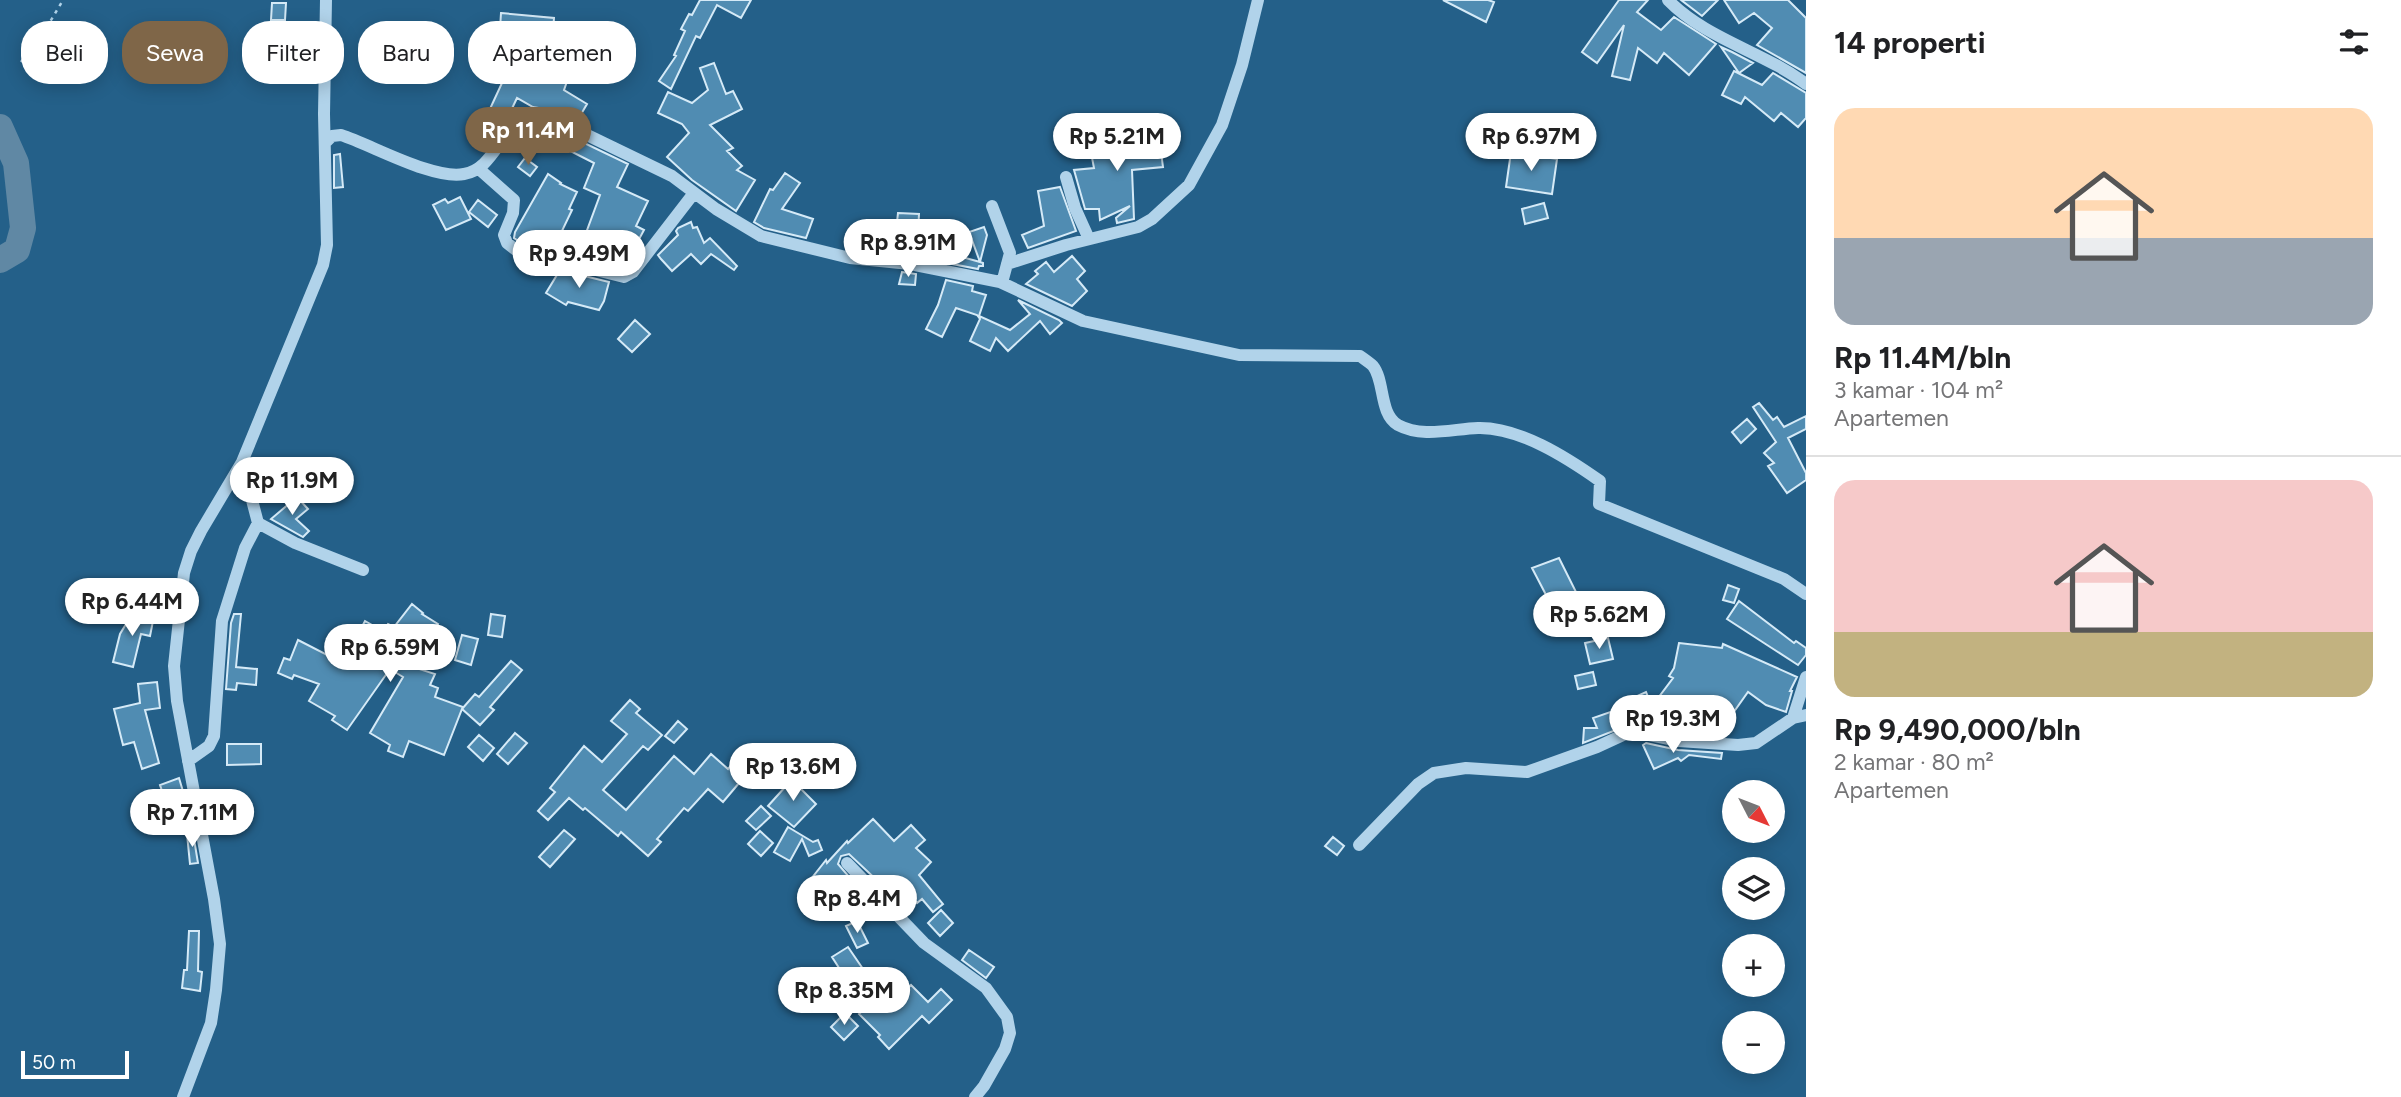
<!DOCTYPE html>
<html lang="id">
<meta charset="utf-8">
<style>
:root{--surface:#fff;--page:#f2f2f2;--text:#202124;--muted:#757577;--line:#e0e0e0;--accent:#7f6648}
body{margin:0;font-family:Figtree,sans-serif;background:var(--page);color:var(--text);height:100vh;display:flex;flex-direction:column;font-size:26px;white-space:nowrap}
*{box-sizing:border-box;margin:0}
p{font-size:23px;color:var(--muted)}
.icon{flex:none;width:38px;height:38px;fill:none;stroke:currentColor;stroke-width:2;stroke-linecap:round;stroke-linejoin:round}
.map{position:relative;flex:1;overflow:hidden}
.panel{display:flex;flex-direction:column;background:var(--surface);width:595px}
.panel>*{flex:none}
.hud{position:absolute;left:21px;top:21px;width:665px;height:63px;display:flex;gap:14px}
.needle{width:46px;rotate:132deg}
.controls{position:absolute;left:1722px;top:780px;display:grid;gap:14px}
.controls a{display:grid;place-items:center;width:63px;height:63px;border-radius:50%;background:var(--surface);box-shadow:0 4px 18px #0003;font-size:35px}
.scale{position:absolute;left:21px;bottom:18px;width:108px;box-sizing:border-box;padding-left:7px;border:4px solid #fff;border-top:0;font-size:19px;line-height:24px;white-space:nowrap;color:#fff;-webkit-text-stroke:5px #246089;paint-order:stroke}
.price{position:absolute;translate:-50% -60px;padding:0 16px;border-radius:24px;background:#fff;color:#222;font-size:23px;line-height:46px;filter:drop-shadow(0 2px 4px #0008)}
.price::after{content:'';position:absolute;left:50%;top:42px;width:21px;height:16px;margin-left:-10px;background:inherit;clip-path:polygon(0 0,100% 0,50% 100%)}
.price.selected{background:var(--accent);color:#fff}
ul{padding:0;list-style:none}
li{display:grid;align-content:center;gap:14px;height:371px;padding:0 28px}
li+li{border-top:2px solid var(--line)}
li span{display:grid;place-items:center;height:217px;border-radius:21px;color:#555}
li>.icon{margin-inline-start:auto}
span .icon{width:126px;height:126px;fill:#fffc;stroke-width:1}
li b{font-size:30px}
h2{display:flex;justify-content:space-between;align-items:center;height:84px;padding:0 28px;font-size:30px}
.pill{padding:0 24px;border-radius:28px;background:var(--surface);box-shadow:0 4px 18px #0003;font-size:24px;line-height:63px}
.pill.selected{background:var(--accent);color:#fff}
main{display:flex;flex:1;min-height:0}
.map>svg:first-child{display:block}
</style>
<main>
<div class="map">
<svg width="1806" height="1097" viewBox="0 0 1806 1097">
<rect width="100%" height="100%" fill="#246089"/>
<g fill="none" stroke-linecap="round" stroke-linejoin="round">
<!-- river -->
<path stroke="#6088a4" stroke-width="26" d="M0,127L16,163L23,228L17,250L0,260"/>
</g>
<!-- building -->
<path fill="#508cb2" stroke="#d5eaf7" stroke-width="2" d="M700,0H751L741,18L717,5L700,38L696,36L671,89L659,81L676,56L674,55L685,31L681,29L689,14L692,15Z
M1443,0H1488L1494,2L1486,22Z
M1619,0H1648L1637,12L1661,30L1674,17L1716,44L1689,75L1664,53L1657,63L1638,48L1630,80L1612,76L1624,25L1597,63L1582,52Z
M1681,0H1718L1702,16Z
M1724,0H1788L1806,18V73L1757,45L1772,28L1754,13L1739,23Z
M272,3H286L285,20H271Z
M501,13L554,18L552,46L557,48L550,64L571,70L564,90L587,104L577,121L556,111L533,107L517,98L507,119L489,111L502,83L484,74L498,46L495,45L500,29Z
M406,28L417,40L394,62L383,51Z
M1721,47L1732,52L1753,63L1739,73Z
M714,63L726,94L733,91L742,109L710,125L733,148L727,151L742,166L737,170L755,180L736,211L692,180L667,157L689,133L682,124L658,113L668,92L692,103L708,90L700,68Z
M1734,71L1762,85L1773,73L1806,93V118L1798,127L1781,113L1774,121L1745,97L1741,104L1722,95Z
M540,125L551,127L628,164L617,187L648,201L636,226L644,230L631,254L625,250L619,267L520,242L514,238L515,232L548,174L561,183L560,184L577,192L569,209L572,210L560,235L583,241L600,195L584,188L594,163L547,139L540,147L529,139Z
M1157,131L1158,152H1161L1163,167L1132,170L1134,219L1117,223L1116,218L1130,206L1100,220L1099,209H1085L1074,170L1094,168L1089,142L1113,138V136Z
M1511,152L1557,159L1552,194L1506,187Z
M340,154L343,187L334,188V155Z
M525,158L537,167L530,176L518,167Z
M785,173L800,183L782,209L813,219L806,238L764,228L754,222L770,189L773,190Z
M1060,187L1076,231L1028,248L1022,235L1044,226L1038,191Z
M460,197L471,219L446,230L433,205L445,199L448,203Z
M478,200L497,215L488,227L469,212Z
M1544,203L1548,218L1525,224L1522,209Z
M898,213L919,214L918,233L896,231Z
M691,222L693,228L697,227L704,243L710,238L737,266L734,270L711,254L701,264L691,254L672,271L661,259L658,255L678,235L676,231L678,228Z
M984,227L987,235L980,262L983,263V266H979L978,269L906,255L910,240L925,244L924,249L944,248V252L980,262L969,232Z
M864,238L886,239L885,253L864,251Z
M1072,256L1085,271L1077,279L1087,291L1072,306L1026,284L1038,274L1035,271L1046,262L1054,272Z
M560,270L609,282L604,301L599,310L568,302L566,305L546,293Z
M902,272L916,274L915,285L899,284Z
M946,280L973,286L972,291L986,295L979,316L1010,330L1030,314L1018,300L1059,320L1062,323L1050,334L1040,321L1008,351L996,338L990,351L970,341L980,319L977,315L956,308L942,337L926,329L938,305Z
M635,320L650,334L632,352L618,339Z
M1759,403L1773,420L1777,417L1784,427L1806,416V429L1788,438L1806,473V480L1787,493L1768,466L1774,463L1764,453L1776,442L1753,407Z
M1747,419L1756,429L1741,443L1732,432Z
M297,497L308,509L296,519L309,531L303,537L271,519Z
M1559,558L1580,600L1556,614L1532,568Z
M1728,585L1739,589L1734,603L1723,600Z
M1739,601L1794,643L1796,641L1806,648V655L1798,665L1727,619Z
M412,604L423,613L422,614L438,624L430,637L433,639L413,667L435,674L430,685L438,688L435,697L463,707L462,709L475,694L479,697L511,661L522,670L490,707L494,710L480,725L462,709L444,755L409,741L403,757L388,751L390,745L370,733L403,677L390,669L347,730L332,720L335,716L309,701L319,684L294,675L292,679L278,673L284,658L290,660L298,640L331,657L342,637L353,643L365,621L383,631L388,624L394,627Z
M134,611L154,616L150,636L141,634L133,667L113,662L120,634Z
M234,614H241L236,667L257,669L256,685L237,683L236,690L226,689L231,623Z
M491,614L505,616L502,637L488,635Z
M462,635L478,639L471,665L455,660Z
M1608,638L1613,659L1590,664L1585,643Z
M1679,643L1722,648L1723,644L1797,677L1790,691H1792L1786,712L1766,705L1748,692L1726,723L1725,735L1665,729L1654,715L1583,743L1584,728H1597L1593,718L1628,706L1626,701L1646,692L1652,706L1673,678L1669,676L1674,668Z
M1593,672L1596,685L1578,689L1575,676Z
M157,682L160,708L145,710L159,763L142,769L134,742L123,745L114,709L140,703L138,684Z
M630,700L640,709L636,713L662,735L648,750L643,746L603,790L626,810L674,756L694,774L711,754L728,769L732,764L745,776L723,802L708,789L688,811L684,808L657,839L661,842L648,856L621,832L618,836L585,808L583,810L569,798L548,820L538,811L555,792L550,788L584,746L602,762L627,734L611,721Z
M678,721L687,729L674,743L665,736Z
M515,733L527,743L508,764L497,754Z
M479,735L494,748L483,761L468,747Z
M1646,743L1678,750L1722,753L1721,759L1689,755L1681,761L1678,758L1654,769L1643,745Z
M227,744H261V764L227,765Z
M795,776L805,785L801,789L816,804L794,827L768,806Z
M179,778L188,808L170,814L160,785Z
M761,806L771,816L756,830L746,821Z
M873,819L894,841L911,825L925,840L916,848L931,862L919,875L943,904L933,912L922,899L917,903L907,891L898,900L849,854L841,856L838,864L856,885L851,889L849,887L828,910L804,888L826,860L827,863L847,841L848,843Z
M788,827L813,842L818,840L822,850L809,856L802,839L790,861L774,852Z
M564,830L575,839L550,867L539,857Z
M760,831L773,843L761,856L748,844Z
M193,833L198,863L190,864L187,834Z
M1333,837L1344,846L1337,855L1325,846Z
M941,910L953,923L940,936L928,923Z
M857,921L868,943L857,948L846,926Z
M189,931H199L198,971L202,972L200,991L182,988L184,970H187Z
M848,947L863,969L823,996L817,988L841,971L832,957Z
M969,950L994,967L986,978L962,960Z
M911,985L928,1002L941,989L952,1000L929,1023L922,1016L889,1049L878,1037L880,1035L859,1014L877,996L888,1008Z
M845,1013L858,1026L844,1040L831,1027Z"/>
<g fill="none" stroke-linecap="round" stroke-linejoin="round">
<!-- path -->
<path stroke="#b1d3ea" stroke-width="2.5" stroke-dasharray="3.5 5" stroke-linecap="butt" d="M21,62L44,32L63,0"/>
<!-- minor -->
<path stroke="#b1d3ea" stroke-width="12" d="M1668,0C1706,39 1764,52 1806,84
M326,142L332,136L341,135C372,145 433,180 464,174C494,169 500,129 527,118C535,114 546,117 554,119L672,176L716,209L761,236L850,258L910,264L1000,282L1003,279L1010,253L992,206
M479,169L514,200L513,213L504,235L507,243L516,250L624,277L633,272L694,193
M1066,177L1075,208L1089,239
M1007,264L1066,245L1138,227L1152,219L1189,185L1222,125L1242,65L1258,0
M1000,282L1083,321L1239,355L1360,356C1364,359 1370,363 1373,366C1385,381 1379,414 1398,425C1422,438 1452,429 1478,428C1519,427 1566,457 1600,481L1599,504L1784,579L1806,594
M242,462L258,523L295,543L363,570
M1793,718L1806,677
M188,761L209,746L214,736L222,621L245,548L258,523
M1359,845L1418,784L1434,773L1466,768L1527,772L1597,747L1623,735L1635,732L1679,741L1738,745L1756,743L1793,718L1806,715
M847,863L924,943L986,988L1007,1017L1010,1033L1005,1049L984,1086L975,1097
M183,1097L211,1023L216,990L220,944L214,899L177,701L174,666L184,573L191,551L201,531L242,462L323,265L327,245L324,114L326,0"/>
</g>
</svg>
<div class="controls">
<a><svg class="needle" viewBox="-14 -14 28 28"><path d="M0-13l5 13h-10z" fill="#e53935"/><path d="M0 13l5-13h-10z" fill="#757577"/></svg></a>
<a><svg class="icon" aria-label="layers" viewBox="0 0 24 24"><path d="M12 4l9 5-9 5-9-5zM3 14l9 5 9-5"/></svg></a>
<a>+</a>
<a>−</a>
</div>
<div class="scale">50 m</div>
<b class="price selected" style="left:528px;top:167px">Rp 11.4M</b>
<b class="price" style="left:1117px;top:173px">Rp 5.21M</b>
<b class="price" style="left:1531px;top:173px">Rp 6.97M</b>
<b class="price" style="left:908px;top:279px">Rp 8.91M</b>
<b class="price" style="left:579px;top:290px">Rp 9.49M</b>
<b class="price" style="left:292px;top:517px">Rp 11.9M</b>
<b class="price" style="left:132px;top:638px">Rp 6.44M</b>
<b class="price" style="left:1599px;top:651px">Rp 5.62M</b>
<b class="price" style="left:390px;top:684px">Rp 6.59M</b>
<b class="price" style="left:1673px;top:755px">Rp 19.3M</b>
<b class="price" style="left:793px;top:803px">Rp 13.6M</b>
<b class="price" style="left:192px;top:849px">Rp 7.11M</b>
<b class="price" style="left:857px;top:935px">Rp 8.4M</b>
<b class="price" style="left:844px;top:1027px">Rp 8.35M</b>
<div class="hud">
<a class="pill">Beli</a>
<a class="pill selected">Sewa</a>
<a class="pill">Filter</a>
<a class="pill">Baru</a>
<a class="pill">Apartemen</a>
</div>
</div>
<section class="panel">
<h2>14 properti<svg class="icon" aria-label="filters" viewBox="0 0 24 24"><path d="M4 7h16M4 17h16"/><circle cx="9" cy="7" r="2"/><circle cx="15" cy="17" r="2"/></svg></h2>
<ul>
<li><span style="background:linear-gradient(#ffd9b3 60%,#9aa5b1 0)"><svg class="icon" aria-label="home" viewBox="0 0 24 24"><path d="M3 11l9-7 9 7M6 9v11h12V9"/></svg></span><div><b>Rp 11.4M/bln</b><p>3 kamar · 104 m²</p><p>Apartemen</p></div></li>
<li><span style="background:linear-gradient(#f6c9c9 70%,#c2b280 0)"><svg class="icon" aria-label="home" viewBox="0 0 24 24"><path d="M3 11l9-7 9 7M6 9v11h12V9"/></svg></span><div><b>Rp 9,490,000/bln</b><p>2 kamar · 80 m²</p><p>Apartemen</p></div></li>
</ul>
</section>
</main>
